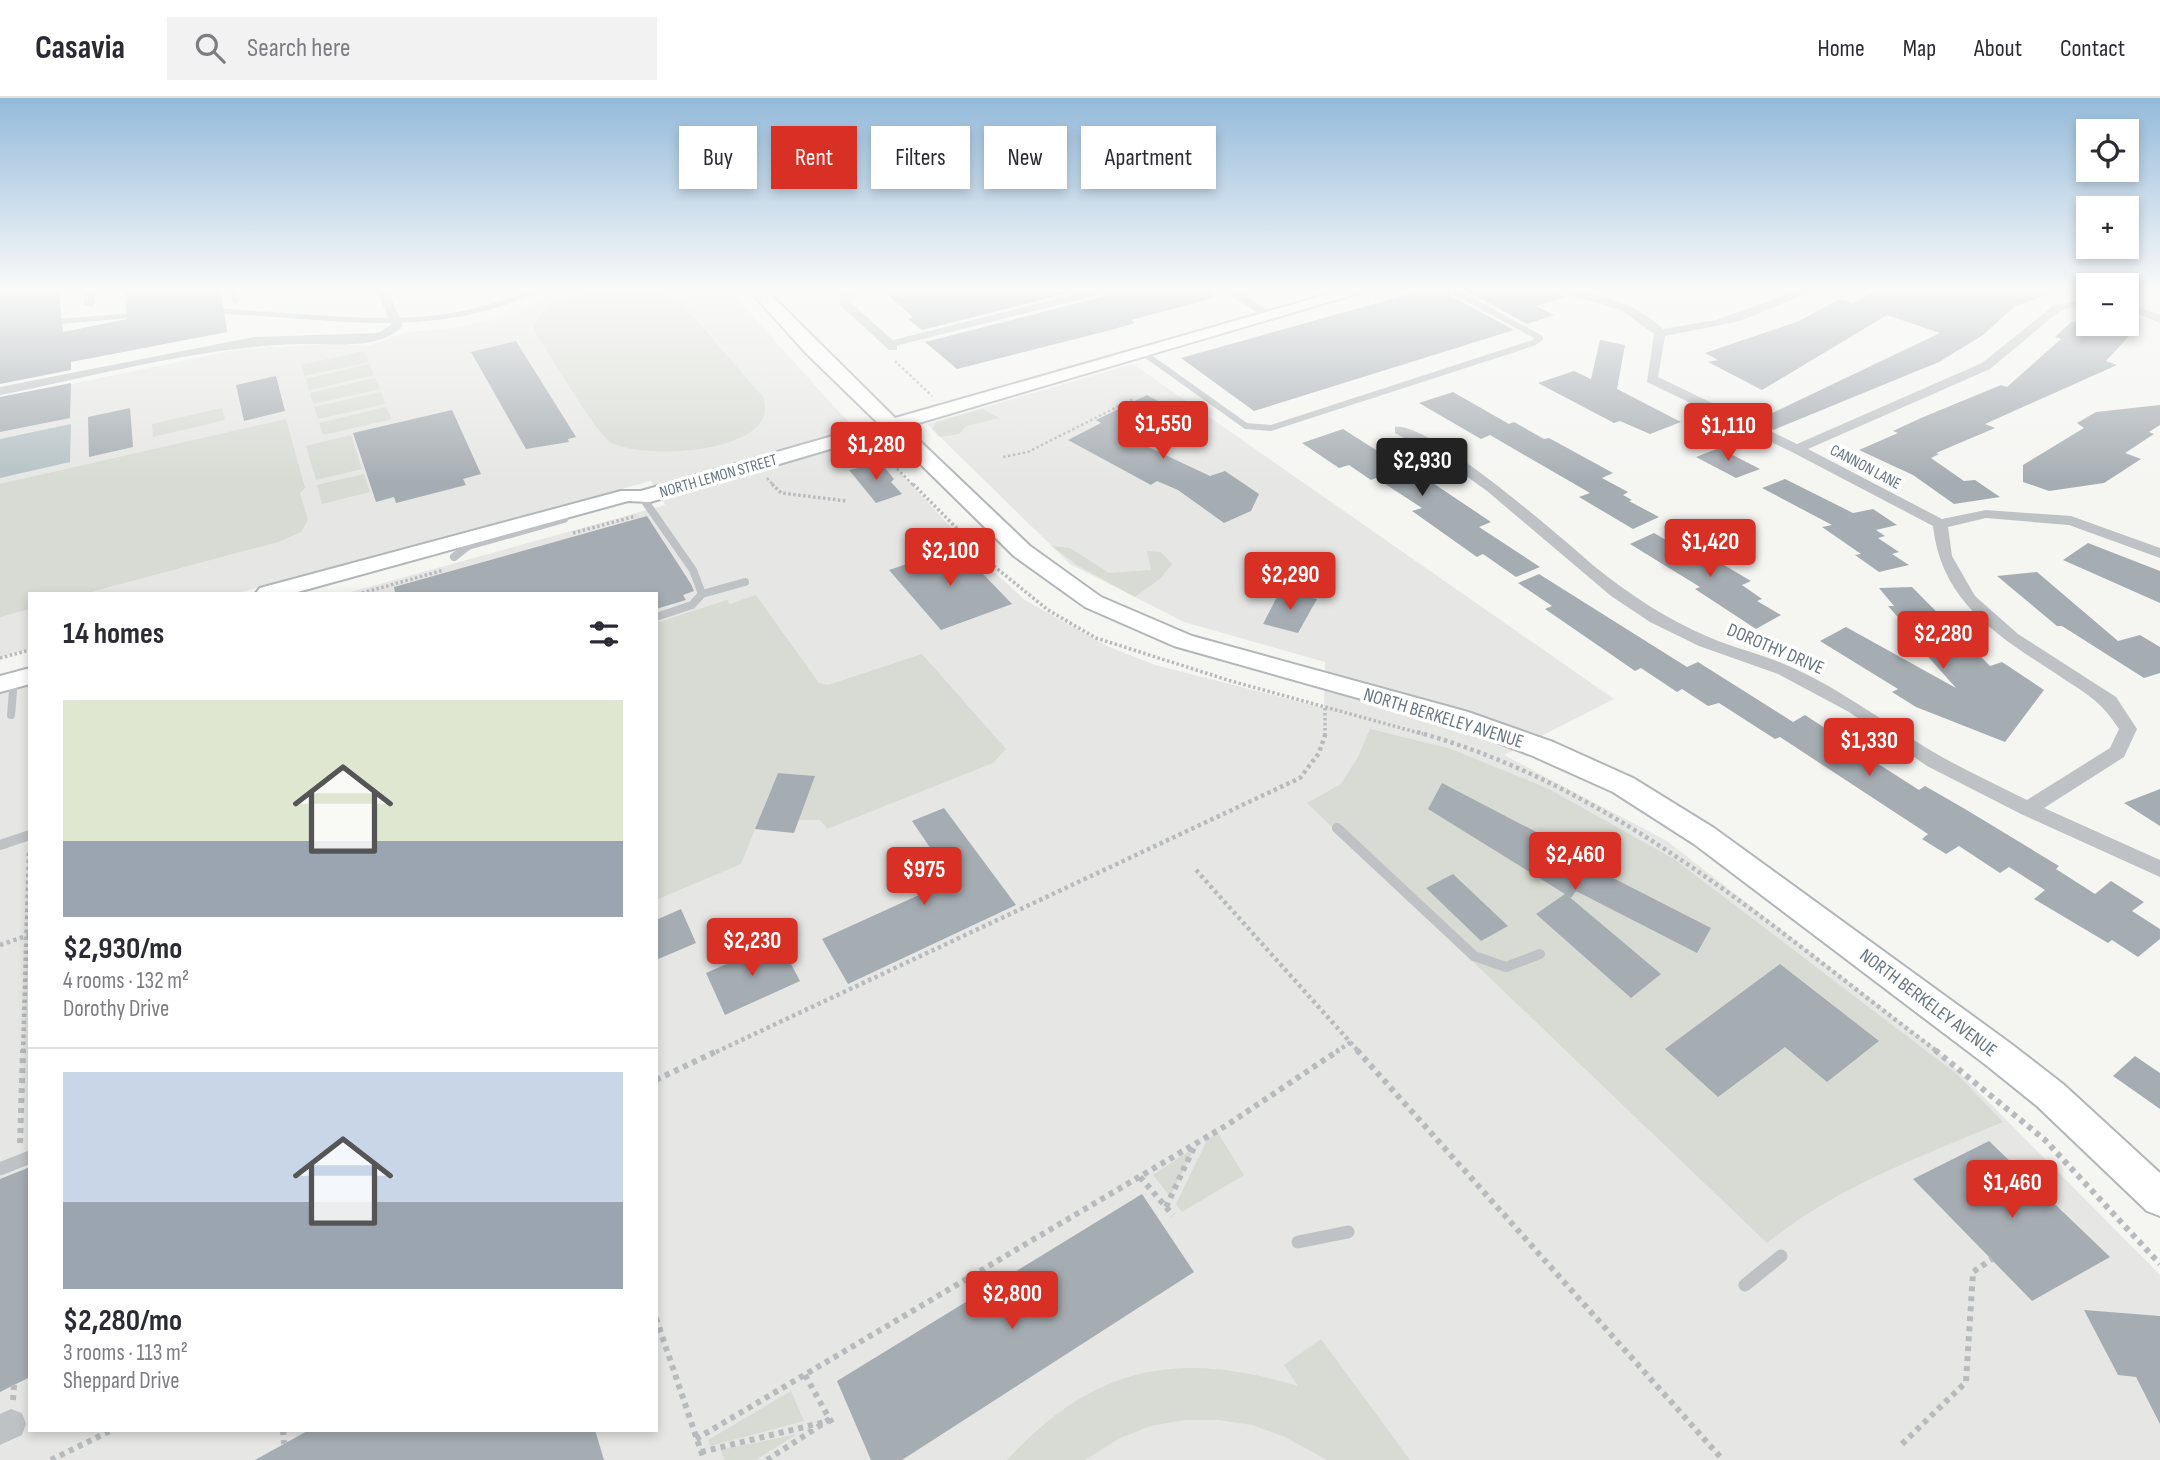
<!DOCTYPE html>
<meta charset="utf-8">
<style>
:root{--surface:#fff;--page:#f2f2f3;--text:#2b2b33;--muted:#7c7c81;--line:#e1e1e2;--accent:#d93025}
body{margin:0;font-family:"Sofia Sans Condensed",sans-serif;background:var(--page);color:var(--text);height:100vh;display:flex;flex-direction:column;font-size:26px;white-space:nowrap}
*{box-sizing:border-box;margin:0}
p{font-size:23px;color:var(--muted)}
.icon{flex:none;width:38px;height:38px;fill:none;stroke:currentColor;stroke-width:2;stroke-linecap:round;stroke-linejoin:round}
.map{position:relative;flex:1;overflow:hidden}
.sheet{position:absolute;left:28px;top:494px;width:630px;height:840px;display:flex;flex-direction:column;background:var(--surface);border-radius:0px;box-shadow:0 4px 10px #0003}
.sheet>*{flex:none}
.banner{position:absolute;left:679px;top:28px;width:665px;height:63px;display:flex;gap:14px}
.tools{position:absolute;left:2076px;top:21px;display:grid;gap:14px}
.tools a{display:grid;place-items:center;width:63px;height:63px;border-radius:0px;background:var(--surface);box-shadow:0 4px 10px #0003;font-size:35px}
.price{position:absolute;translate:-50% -60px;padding:0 16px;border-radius:7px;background:var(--accent);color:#fff;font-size:23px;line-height:46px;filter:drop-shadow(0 2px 4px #0008)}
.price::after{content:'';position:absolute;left:50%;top:42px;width:21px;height:16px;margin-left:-10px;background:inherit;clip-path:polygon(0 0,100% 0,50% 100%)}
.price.selected{background:#222;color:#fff}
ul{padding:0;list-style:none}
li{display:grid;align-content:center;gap:14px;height:371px;padding:0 35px}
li+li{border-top:2px solid var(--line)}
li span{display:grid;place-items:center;height:217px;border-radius:0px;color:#555}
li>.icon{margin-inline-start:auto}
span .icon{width:126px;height:126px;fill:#fffc;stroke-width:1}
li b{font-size:30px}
h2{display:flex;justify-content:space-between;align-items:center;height:84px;padding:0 35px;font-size:30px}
.tag{padding:0 24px;border-radius:0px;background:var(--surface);box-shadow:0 4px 10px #0003;font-size:24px;line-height:63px}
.tag.selected{background:var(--accent);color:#fff}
header{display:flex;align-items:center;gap:42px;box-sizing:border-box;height:98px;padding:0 35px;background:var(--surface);border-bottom:2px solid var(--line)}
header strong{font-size:33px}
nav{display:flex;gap:38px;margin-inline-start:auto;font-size:24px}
.search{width:490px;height:63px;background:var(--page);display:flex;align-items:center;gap:18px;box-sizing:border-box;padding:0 24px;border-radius:0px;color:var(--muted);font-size:26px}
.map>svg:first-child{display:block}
</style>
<header>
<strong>Casavia</strong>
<div class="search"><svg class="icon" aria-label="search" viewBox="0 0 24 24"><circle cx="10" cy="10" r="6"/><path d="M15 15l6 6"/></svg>Search here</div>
<nav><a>Home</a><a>Map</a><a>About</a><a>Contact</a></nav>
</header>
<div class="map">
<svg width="2160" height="1362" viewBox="0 0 2160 1362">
<rect width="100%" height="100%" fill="#f5f5f2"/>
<!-- built -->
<path fill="#e6e6e5" d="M556,193H730L837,312L883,356L982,463L1025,502L1107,548L1155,567L1324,610L1325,564L1184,524L1070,466L927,326L1133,266L1614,601L1504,657L1667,743L1937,952L2160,1177V1362H0V592L30,584V1332H656V495H347L665,407L651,383L237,495H30V551L0,559V301L240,251L335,246L368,248L406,234L448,231L487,223L518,213Z"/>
<!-- green -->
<path fill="#d7dbd3" d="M597,193H658L678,201L763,299C784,354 647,363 612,345C596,337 547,251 533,231C543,205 572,198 597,193Z
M364,253L368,264L304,278L301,267Z
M369,266L374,277L309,292L306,281Z
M375,280L380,291L313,306L310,295Z
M381,294L385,306L318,321L314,309Z
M386,309L392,321L323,337L319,325Z
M222,310L225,322L153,339L152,326Z
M983,311L999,320L966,328L959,336L940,339L932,331L936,324Z
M286,321L305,390L300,395L308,422L301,434L278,444L87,495H30V511L0,519V386Z
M351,337L362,371L316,382L306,348Z
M364,376L370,394L322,406L317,387Z
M1052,448L1070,450L1109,475L1151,472L1147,453L1161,454L1172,466L1161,480L1135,499L1077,467Z
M756,497L819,585L828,587L922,556L1006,651L993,665L827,731L820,722H798L815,678L778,675L741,766L656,802V525L727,502L730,506Z
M1370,631L1451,651L1549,691L1674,761L1958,977L2003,1024C1922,1058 1836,1089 1767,1145L1307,705L1341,686L1358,659Z
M1218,1035L1244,1077L1182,1114L1176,1106L1207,1042Z
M1189,1053L1192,1056L1170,1098L1153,1077Z
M1321,1241L1410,1362H1327L1285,1339L1252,1327L1218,1322H1184L1151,1328L1120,1340L1085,1362H1007C1095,1267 1177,1252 1298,1288L1284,1267Z
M791,1293L804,1323L710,1348L708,1342Z
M797,1336L756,1362H725L721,1352Z"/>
<!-- water -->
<path fill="#b6c2c5" d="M71,326L70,364L0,380V341Z"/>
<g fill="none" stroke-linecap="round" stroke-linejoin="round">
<!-- stream -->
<path stroke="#b6c2c5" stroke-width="5" d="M215,213C330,217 425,241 535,193
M54,224L135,217"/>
</g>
<!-- building -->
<path fill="#a6adb2" d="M0,193H59L63,234L127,221L125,193H221L227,234L71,264V272L0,286Z
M883,193H1076L922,232L908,221L913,219Z
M1107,193H1213L1214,200L1131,222L1135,225L1111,232L957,271L925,244L1102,199Z
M1420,193H1448L1451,198L1514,232L1254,313L1181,260Z
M1467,193H1555L1566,199L1535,208L1554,217L1527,226Z
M1875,193H2048V197L2015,208L1983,237L1939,264L1773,332L1766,318L1940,235L1887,217L1762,292L1708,264L1718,262L1705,255L1799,223L1840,201L1853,205Z
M2071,224L2140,226L2106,263L2117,267L1985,326L1995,330L1936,355L1939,356L1931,360L1964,383L1975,382L2000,399L1954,406L1913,377L1859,352L1898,335L1893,333L1921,320L2001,287L2007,289L2061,241L2055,239Z
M1600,242L1625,247L1617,291L1681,324L1650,336L1620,323L1614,325L1538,285L1574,273L1591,281Z
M516,243L576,339L568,341L569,344L526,351L471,254Z
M276,278L285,313L244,323L236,287Z
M71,285L70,320L0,334V299Z
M1453,294L1509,326L1514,324L1544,341L1549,340L1613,375L1602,380L1628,394L1623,397L1632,402L1629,403L1659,419L1633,431L1579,399L1590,395L1490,337L1481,341L1419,305Z
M1147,297L1175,312L1125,338L1210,378L1225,373L1259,396L1251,413L1224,425L1178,392L1157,383L1151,387L1068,342L1101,325L1096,322Z
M2160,307V327L2149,334L2154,336L2125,355L2141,361L2104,385L2049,393L2023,384V367L2084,330L2077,325L2096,314Z
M130,310L133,349L89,359L88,319Z
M452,312L481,376L463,381L466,387L396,405L394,399L376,404L353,335Z
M1343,331L1387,359L1391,357L1491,424L1479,429L1540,469L1516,479L1483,456L1477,459L1412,413L1422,410L1376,380L1371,382L1349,367L1339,370L1302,345Z
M1719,350L1760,371L1736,380L1696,359Z
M881,365L894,381L891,384L902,396L876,405L849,372Z
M1785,381L1853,415L1873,411L1897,427L1876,432L1885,438L1878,440L1899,454L1892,456L1909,467L1879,474L1855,457L1861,456L1822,429L1832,427L1762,390Z
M647,418L691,486L694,493L683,497L686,502L656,511V495H395L394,489Z
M1654,435L1686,454L1698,449L1721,462L1717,463L1751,483L1742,487L1762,501L1757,503L1781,517L1756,531L1695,491L1700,489L1630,446Z
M2088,445L2160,473V505L2063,462Z
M957,449L1012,506L941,532L889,472Z
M2037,474L2118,543L2140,537L2160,549V575L2144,580L2062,528H2057L1997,478Z
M1539,476L1687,569L1698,564L1793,624L1805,617L1831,634L1835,631L1864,649L1858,653L1919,692L1925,688L1965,711L2059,768L2056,771L2095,796L2111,783L2144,804L2132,813L2160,831V841L2138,859L2112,842L2108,845L2034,801L2045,792L2009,769L2000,775L1959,748L1946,756L1922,741L1928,736L1780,639L1775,641L1719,605L1708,608L1682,591L1677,594L1641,570L1635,573L1609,555L1545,511L1552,508L1518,485Z
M1912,489L1990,568L2002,564L2044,592L2005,644L1916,609L1892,594L1898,591L1820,543L1846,529L1956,590L1906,534H1911L1888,508H1894L1879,490Z
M1280,493L1317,501L1298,535L1263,526Z
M778,675L815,678L794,735L755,731Z
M1442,685L1571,752L1566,756L1711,830L1697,855L1576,793L1571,800L1567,797L1661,876L1631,900L1536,816L1565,796L1428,711Z
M2160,691V728L2124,705Z
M944,710L1016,807L848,886L822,841L952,782L912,723Z
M1453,776L1508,828L1481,843L1426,790Z
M681,811L696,845L656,862V822Z
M779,843L800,883L725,917L706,875Z
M1780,866L1879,943L1827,984L1785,949L1718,999L1665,951Z
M2135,958L2160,975V1011L2113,978Z
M1989,1043L2110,1159L2032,1203L1913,1081Z
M30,1069V1279L0,1294V1081Z
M1142,1096L1194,1174L902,1362H871L837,1283Z
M2084,1212L2160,1218V1326L2136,1279L2118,1277Z
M309,1332H595L604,1362H255Z"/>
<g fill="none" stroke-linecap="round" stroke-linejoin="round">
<!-- secondary casing -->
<g stroke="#b1b6b9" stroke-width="4">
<path id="secondary" d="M750,193H767L895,320L1339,193H1366L905,329L1030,448L1101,499L1192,538L1468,614L1553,644L1633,680L1714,730L2010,945L2063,986L2160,1075V1118L2147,1113L2037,1008L1986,967L1694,746L1613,694L1533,658L1450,626L1174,548L1085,509L1014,458L888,334L650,404L628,403L294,495H256L260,490L621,393H641L878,325L805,254Z
M30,570V586L0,594V578Z"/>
</g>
<!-- path-far3 -->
<path stroke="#b8bbbd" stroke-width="2.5" stroke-dasharray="2.5 2.5" stroke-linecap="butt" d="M1374,200L1397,193
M895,263L932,298
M874,352L883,356L914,388
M1003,359L1028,354L1133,301
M767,380L774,388"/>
<!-- path-far2 -->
<path stroke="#b8bbbd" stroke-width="3.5" stroke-dasharray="2.5 2.5" stroke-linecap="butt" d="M772,386L781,395L847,403
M913,386L995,469L1048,512L1096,540L1231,583L1423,636
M573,435L636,418
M362,495L444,472
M0,560L30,552
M1325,610V636"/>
<!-- path-far1 -->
<path stroke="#b8bbbd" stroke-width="4.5" stroke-dasharray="3.5 3.5" stroke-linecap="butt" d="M1417,634C1617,689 1775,832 1938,954
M1196,772L1359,954
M0,847L29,837
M23,954L29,753
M716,954L1300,680L1319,655L1326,634
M1336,954L1351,944"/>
<!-- path -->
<path stroke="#b8bbbd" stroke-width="6" stroke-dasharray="5 5" stroke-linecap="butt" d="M1357,952L1723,1362
M1935,952L2045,1042L2160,1166
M656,982L719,952
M20,1045L23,952
M1140,1079L1173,1117
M1166,1109L1195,1047
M656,1220L704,1362
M805,1277L833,1327
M13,1302L14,1287
M283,1332L284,1346
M696,1341L1227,1027L1339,952
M1902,1346L1966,1284L1973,1174L1992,1161
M701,1354L825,1324
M51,1362L112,1332
M767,1362L830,1321"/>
<!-- lane-far3 -->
<path stroke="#bec2c5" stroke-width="6" d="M233,193L236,203
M890,246L1101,193
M1142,254L1246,328L1271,330L1533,245L1540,240L1454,193"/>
<!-- lane-far2 -->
<path stroke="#bec2c5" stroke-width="8" d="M642,399L693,472L702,496L692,507L656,519
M454,459L468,448L564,421V414
M702,496L745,484
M11,617L14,582"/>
<!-- lane-far1 -->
<path stroke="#bec2c5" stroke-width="10" d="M1337,730L1474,858L1506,869L1540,856
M0,747L30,737"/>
<!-- lane -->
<path stroke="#bec2c5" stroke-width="13" d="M0,1071L30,1059
M1298,1144L1348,1134
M1745,1187L1781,1158"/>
<!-- street -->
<path fill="#bec2c5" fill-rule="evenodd" d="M84,193H96L94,209L84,207Z
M377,193H388L403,228C379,253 333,245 301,246C203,248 96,278 0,297V289L254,239L378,235L391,227Z
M843,193H855L851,205L897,246V252H889L841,208L839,198Z
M1224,193H1238L1276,218L1266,220Z
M1557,193C1595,193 1635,204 1663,231L1716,222L1798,193H1813L1740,223L1665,238L1658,279L1797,346L1982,265L2053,208L2088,199V206L2061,212L1990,271L1808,351L1942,421L1986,412L2071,418L2160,450V460L2069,427L1986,420L1948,429L1952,458L1975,498L2018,536L2116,599L2137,631L2124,659L2044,710L2160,762V779L2021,716L1927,668L1849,614L1778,576L1699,548L1650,524L1611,498L1487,393L1444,362L1395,335V329C1428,322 1564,442 1594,468C1630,497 1668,522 1711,540C1737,551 1765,557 1791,569C1845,593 1891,630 1942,659C1969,674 1999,688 2027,702L2110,650L2119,631C2099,600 2084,595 2055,575C1996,537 1941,503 1933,428L1792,354L1647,284L1654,236L1621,212Z
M2126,204L2160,217V225L2126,211Z
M11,1311L22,1315L26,1326L22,1337L0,1347V1316Z"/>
<!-- secondary -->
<use href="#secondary" fill="#fff" fill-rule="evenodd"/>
</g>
<!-- sky -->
<linearGradient id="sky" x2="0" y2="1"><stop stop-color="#94bada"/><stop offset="0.5" stop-color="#fafaf9"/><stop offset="1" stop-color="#fafaf9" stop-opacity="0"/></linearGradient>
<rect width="2160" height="384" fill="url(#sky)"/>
<g text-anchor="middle" stroke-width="7" stroke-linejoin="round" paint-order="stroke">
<!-- far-street labels -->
<g font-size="16" fill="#677680" stroke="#fff">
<text transform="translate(1866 368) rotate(28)" y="6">CANNON LANE</text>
<text transform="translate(718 377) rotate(-16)" y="6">NORTH LEMON STREET</text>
</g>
<!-- street labels -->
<g font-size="19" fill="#677680" stroke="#fff">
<text transform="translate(1776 550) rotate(23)" y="7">DOROTHY DRIVE</text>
<text transform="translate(1444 619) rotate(17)" y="7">NORTH BERKELEY AVENUE</text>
<text transform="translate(1929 904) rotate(37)" y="7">NORTH BERKELEY AVENUE</text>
</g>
</g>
</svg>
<div class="tools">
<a><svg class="icon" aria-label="locate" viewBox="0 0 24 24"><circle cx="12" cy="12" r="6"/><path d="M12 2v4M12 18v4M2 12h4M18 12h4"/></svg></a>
<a>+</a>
<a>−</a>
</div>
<b class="price" style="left:1163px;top:363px">$1,550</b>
<b class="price" style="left:1728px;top:365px">$1,110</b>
<b class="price" style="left:876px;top:384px">$1,280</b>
<b class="price selected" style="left:1422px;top:400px">$2,930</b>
<b class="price" style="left:1710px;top:481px">$1,420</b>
<b class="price" style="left:950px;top:490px">$2,100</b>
<b class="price" style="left:1290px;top:514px">$2,290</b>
<b class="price" style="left:1943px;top:573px">$2,280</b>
<b class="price" style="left:1869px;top:680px">$1,330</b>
<b class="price" style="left:1575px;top:794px">$2,460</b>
<b class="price" style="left:924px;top:809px">$975</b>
<b class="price" style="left:752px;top:880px">$2,230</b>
<b class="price" style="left:2012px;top:1122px">$1,460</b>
<b class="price" style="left:1012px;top:1233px">$2,800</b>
<div class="banner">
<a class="tag">Buy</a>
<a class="tag selected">Rent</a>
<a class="tag">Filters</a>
<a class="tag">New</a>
<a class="tag">Apartment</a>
</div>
<section class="sheet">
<h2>14 homes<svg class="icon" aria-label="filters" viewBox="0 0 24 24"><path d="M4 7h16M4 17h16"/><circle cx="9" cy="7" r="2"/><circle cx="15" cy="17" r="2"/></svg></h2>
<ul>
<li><span style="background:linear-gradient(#dfe7d0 65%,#9aa5b1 0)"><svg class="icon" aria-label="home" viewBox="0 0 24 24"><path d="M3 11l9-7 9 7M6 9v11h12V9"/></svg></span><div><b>$2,930/mo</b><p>4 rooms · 132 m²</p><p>Dorothy Drive</p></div></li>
<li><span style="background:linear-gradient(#c9d6e8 60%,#9aa5b1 0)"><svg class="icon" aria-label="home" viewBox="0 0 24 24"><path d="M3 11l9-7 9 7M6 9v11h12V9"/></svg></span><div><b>$2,280/mo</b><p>3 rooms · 113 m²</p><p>Sheppard Drive</p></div></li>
</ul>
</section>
</div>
